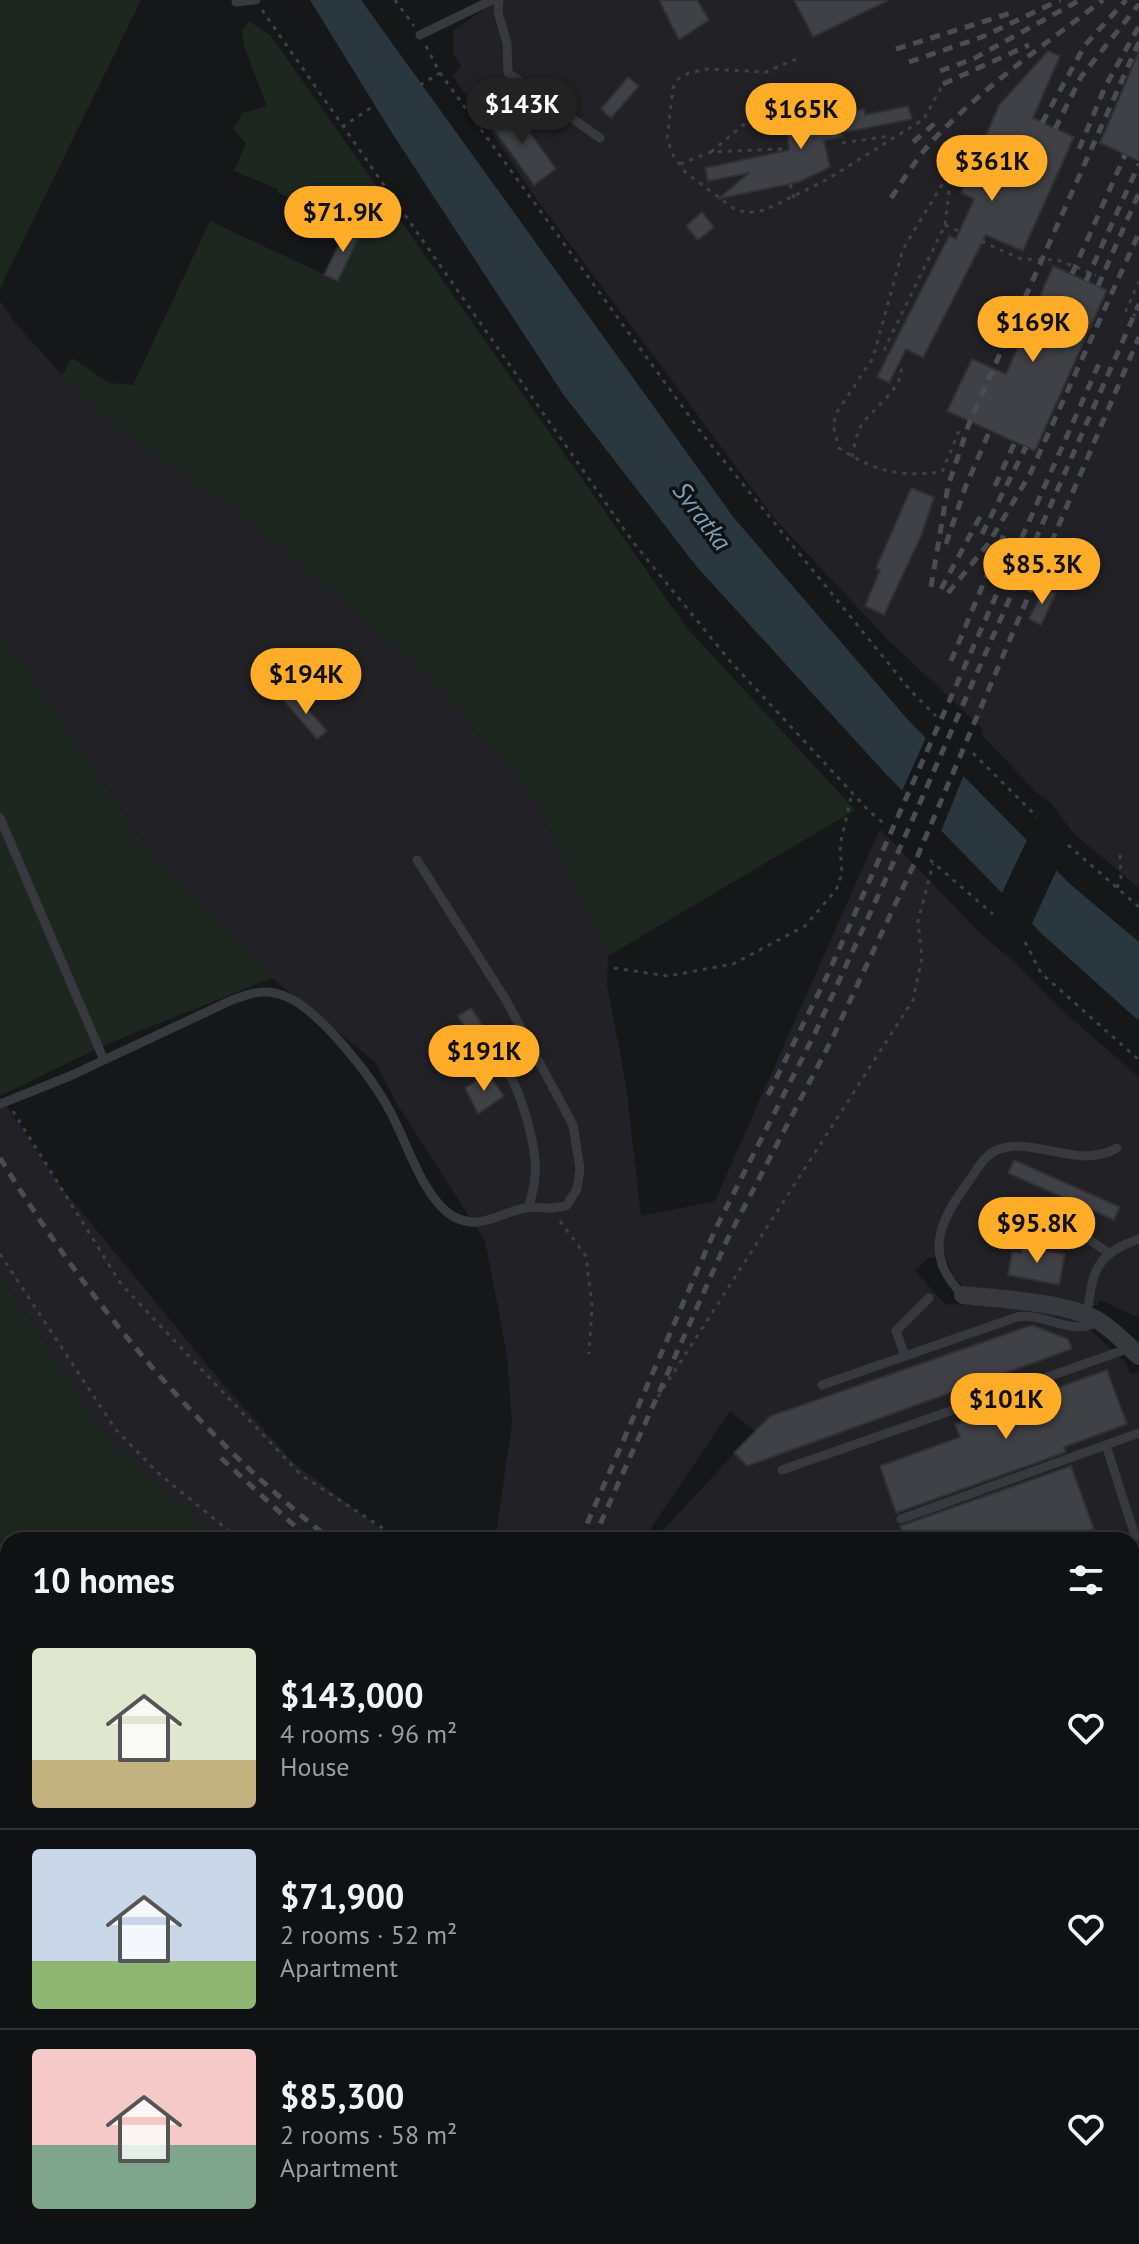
<!DOCTYPE html>
<meta charset="utf-8">
<style>
:root{--surface:#101113;--page:#1e1f21;--text:#f1f3f6;--muted:#9c9da0;--line:#303133;--accent:#ffad28}
body{margin:0;font-family:"PT Sans",sans-serif;background:var(--page);color:var(--text);height:100vh;display:flex;flex-direction:column;font-size:30px;white-space:nowrap}
*{box-sizing:border-box;margin:0}
p{font-size:26px;color:var(--muted)}
.icon{flex:none;width:44px;height:44px;fill:none;stroke:currentColor;stroke-width:2;stroke-linecap:round;stroke-linejoin:round}
.map{position:relative;flex:1;overflow:hidden}
.side{position:absolute;left:0px;top:1532px;width:1140px;height:712px;display:flex;flex-direction:column;background:var(--surface);border-radius:24px 24px 0 0;box-shadow:0 4px 12px #0003,0 0 0 2px var(--line)}
.side>*{flex:none}
.price{position:absolute;translate:-50% -68px;padding:0 18px;border-radius:28px;background:var(--accent);color:#111;font-size:26px;line-height:52px;filter:drop-shadow(0 2px 4px #0008)}
.price::after{content:'';position:absolute;left:50%;top:48px;width:24px;height:18px;margin-left:-12px;background:inherit;clip-path:polygon(0 0,100% 0,50% 100%)}
.price.current{background:#222;color:#fff}
ul{padding:0;list-style:none}
li{display:flex;align-items:center;gap:24px;height:200px;padding:0 32px}
li+li{border-top:2px solid var(--line)}
li span{display:grid;place-items:center;flex:none;width:224px;height:160px;border-radius:8px;color:#555}
li>.icon{margin-inline-start:auto}
span .icon{width:96px;height:96px;fill:#fffc;stroke-width:1}
li b{font-size:34px}
h2{display:flex;justify-content:space-between;align-items:center;height:96px;padding:0 32px;font-size:34px}
.map>svg:first-child{display:block}
</style>
<div class="map">
<svg width="1139" height="2244" viewBox="0 0 1139 2244">
<rect width="100%" height="100%" fill="#161719"/>
<!-- built -->
<path fill="#222226" d="M497,0H1139V888L1073,833L1051,803L1037,793L981,734L983,729L888,640L775,519L535,197L453,76L461,66L453,53V31Z
M0,301L17,325L62,375L133,440L239,512L433,680L538,801L608,956L607,985L626,1085L641,1216L715,1201L880,829L983,936L1016,963L1057,1006L1139,1077V1318L1100,1300L1098,1305L1078,1306L963,1286L954,1277L944,1254L927,1259L915,1271L945,1304L1022,1307L1082,1322L1126,1363L1130,1373H1139V2193L1132,2189V1540H654L755,1431L730,1411L643,1540H495L512,1424L507,1355L485,1241L397,1104L375,1062L272,978L156,862L0,632Z
M0,1096L58,1183L222,1383L294,1463L396,1540H223L109,1443L0,1276Z
M228,2236H1009L1011,2244H224Z"/>
<!-- green -->
<path fill="#1e271f" d="M0,0H141L0,288Z
M249,21L271,36L686,627L855,810L608,956L538,801L433,680L239,512L133,440L62,375L72,358L109,383L133,385L210,221L338,281L361,232L277,192L278,189L234,171L246,144L233,128L243,113L267,106L245,49L242,31Z
M0,632L156,862L272,978L107,1044L0,1096Z
M0,1276L109,1443L223,1540H8V2236H321L322,2244H0Z"/>
<!-- water -->
<path fill="#2b373e" d="M310,0H361L734,518L909,721L1070,884L1139,942V1021L1042,934L885,773L697,567L563,394L392,133Z"/>
<!-- pier -->
<path fill="#161719" d="M928,733L965,772L940,834L901,793Z
M1028,838L1058,867L1030,928L1000,897Z"/>
<!-- building -->
<path fill="#404146" stroke="#303035" stroke-width="2" d="M659,0H697L709,20L679,40Z
M794,0H889L813,37Z
M1048,51L1060,56L1033,118L1074,137L1023,251L986,235L923,358L906,349L889,383L877,377L949,236L956,239L974,199L961,193L999,105Z
M1139,51V161L1100,143Z
M628,77L639,86L611,118L601,109Z
M511,106L556,169L534,185L489,123Z
M908,106L912,119L842,133L843,137L824,141L830,167L799,182L718,199L749,173L708,181L705,168L789,150L786,122L864,109L865,115Z
M702,212L714,227L698,240L686,226Z
M348,226L361,232L338,281L324,275Z
M1053,266L1107,290L1035,451L947,411L972,359L1006,374Z
M911,488L934,497L922,534L884,615L865,606L880,570L876,568Z
M1044,587L1056,593L1041,625L1029,619Z
M294,693L327,731L317,739L284,701Z
M471,1008L506,1060L481,1076L453,1034L464,1026L458,1016Z
M488,1073L504,1096L478,1114L465,1088Z
M1014,1160L1120,1207L1114,1220L1008,1173Z
M1022,1247L1065,1254L1059,1285L1008,1275L1012,1252L1021,1253Z
M1032,1325L1068,1339L1072,1349L747,1466L734,1453L770,1416Z
M1107,1370L1127,1424L1064,1447L1066,1452L896,1513L880,1466L960,1437L955,1424Z
M1071,1466L1094,1529L1064,1540H905L900,1526Z"/>
<g fill="none" stroke-linecap="round" stroke-linejoin="round">
<!-- path -->
<path stroke="#3d4045" stroke-width="3" stroke-dasharray="4 6" stroke-linecap="butt" d="M395,0L414,26
M262,10L633,542L730,661L869,811L887,826
M426,46L440,73L703,435L910,690L936,716
M796,59L766,72L707,69L689,73L678,79L673,88L667,139L673,155L685,172L733,208L747,213L765,210L826,180L924,119L943,84
M420,85L440,73
M342,127L375,105
M842,143L890,136
M711,152L748,121L798,107
M680,164L711,152L781,149L794,198
M945,225L1021,259L1058,260L1096,275
M1139,281L1126,311L1139,317
M959,431L942,472C898,477 876,472 839,448L833,425L837,412L873,358L903,249L962,152
M852,457C854,447 856,435 861,426C871,409 908,386 900,364L885,354V348L945,225L951,174
M973,753L1037,817
M1068,845L1139,907
M930,860L993,914
M1117,888L1121,879L1120,854
M1025,942L1041,973L1139,1060
M614,968L668,976L733,964L805,926L836,890L842,874L840,845L852,793
M13,1111L121,1284L301,1475L401,1540
M560,1221L586,1256L592,1306L589,1354
M0,1254L116,1430L157,1472L240,1540
M658,1397L913,1000L922,958L918,921L933,864
M35,2236H36
M134,2244L137,2236"/>
<!-- service -->
<path stroke="#37393e" stroke-width="9" d="M499,0L498,12L507,43L508,73L600,138
M236,2L256,0
M420,35L492,0
M0,818L104,1060
M506,1070C521,1090 538,1150 535,1175C535,1186 531,1197 529,1207
M0,1104L70,1076L232,1000C248,994 262,989 279,994C317,1004 373,1079 391,1113C407,1143 424,1200 454,1217C461,1220 470,1223 478,1222C494,1220 509,1211 525,1208C540,1206 552,1211 567,1205L577,1189L580,1169L573,1125L506,1000L417,860
M1018,1215L1079,1233L1109,1253
M963,1295C922,1255 940,1220 969,1181C977,1170 984,1155 997,1150C1034,1135 1077,1171 1117,1148
M1087,1315C1093,1271 1094,1255 1139,1239
M905,1356L896,1331L929,1298
M822,1385L1017,1317C1045,1312 1073,1338 1099,1321
M1106,1445L1135,1536
M782,1470L1130,1348
M901,1519L1139,1433
M1132,1766L1139,1765
M880,2236L882,2244"/>
<!-- minor -->
<path stroke="#37393e" stroke-width="18" d="M963,1295C999,1299 1065,1302 1097,1320C1113,1329 1126,1344 1139,1356"/>
<!-- rail -->
<path stroke="#4a4d53" stroke-width="5" stroke-dasharray="10 8" stroke-linecap="butt" d="M896,49L1011,13
M909,62L982,37L1060,0
M940,71L973,59L1080,0
M943,84L1029,45
M1042,123L1085,45L1126,0
M1055,129L1081,77L1139,4
M913,142L940,119
M1079,149L1105,87L1139,26
M891,198C905,177 918,156 935,138C985,86 1045,44 1103,0
M1072,274L1125,155
M1086,281L1139,164
M1098,286L1139,193
M995,486L1015,442
M982,534L1026,447
M946,544L965,488L990,430
M931,587L948,486L970,421L1139,42
M941,589L981,515
M948,593L988,544L1030,474L1139,233
M951,661L1005,532
M768,1095L828,974L1102,357
M0,1158C89,1303 198,1434 331,1540
M221,1458L310,1540
M580,1540L715,1230L816,1031L900,848L1139,304
M593,1540L728,1238L832,1039L915,862L1139,337
M1132,2104L1139,2109
M1132,2121L1139,2126
M420,2236L421,2244
M375,2244V2236
M387,2244L388,2236"/>
</g>
<g text-anchor="middle" stroke-width="7" stroke-linejoin="round" paint-order="stroke">
<!-- water labels -->
<g font-size="26" font-style="italic" fill="#7c9eb8" stroke="#111214">
<text transform="translate(702 516) rotate(53)" y="9">Svratka</text>
</g>
</g>
</svg>
<b class="price current" style="left:522px;top:146px">$143K</b>
<b class="price" style="left:801px;top:151px">$165K</b>
<b class="price" style="left:992px;top:203px">$361K</b>
<b class="price" style="left:343px;top:254px">$71.9K</b>
<b class="price" style="left:1033px;top:364px">$169K</b>
<b class="price" style="left:1042px;top:606px">$85.3K</b>
<b class="price" style="left:306px;top:716px">$194K</b>
<b class="price" style="left:484px;top:1093px">$191K</b>
<b class="price" style="left:1037px;top:1265px">$95.8K</b>
<b class="price" style="left:1006px;top:1441px">$101K</b>
<section class="side">
<h2>10 homes<svg class="icon" aria-label="filters" viewBox="0 0 24 24"><path d="M4 7h16M4 17h16"/><circle cx="9" cy="7" r="2"/><circle cx="15" cy="17" r="2"/></svg></h2>
<ul>
<li><span style="background:linear-gradient(#dfe7d0 70%,#c2b280 0)"><svg class="icon" aria-label="home" viewBox="0 0 24 24"><path d="M3 11l9-7 9 7M6 9v11h12V9"/></svg></span><div><b>$143,000</b><p>4 rooms · 96 m²</p><p>House</p></div><svg class="icon" aria-label="heart" viewBox="0 0 24 24"><path d="M12 20l-8-8c-3-5 5-10 8-4 3-6 11-1 8 4z"/></svg></li>
<li><span style="background:linear-gradient(#c9d6e8 70%,#8fb573 0)"><svg class="icon" aria-label="home" viewBox="0 0 24 24"><path d="M3 11l9-7 9 7M6 9v11h12V9"/></svg></span><div><b>$71,900</b><p>2 rooms · 52 m²</p><p>Apartment</p></div><svg class="icon" aria-label="heart" viewBox="0 0 24 24"><path d="M12 20l-8-8c-3-5 5-10 8-4 3-6 11-1 8 4z"/></svg></li>
<li><span style="background:linear-gradient(#f6c9c9 60%,#7fa58c 0)"><svg class="icon" aria-label="home" viewBox="0 0 24 24"><path d="M3 11l9-7 9 7M6 9v11h12V9"/></svg></span><div><b>$85,300</b><p>2 rooms · 58 m²</p><p>Apartment</p></div><svg class="icon" aria-label="heart" viewBox="0 0 24 24"><path d="M12 20l-8-8c-3-5 5-10 8-4 3-6 11-1 8 4z"/></svg></li>
</ul>
</section>
</div>
